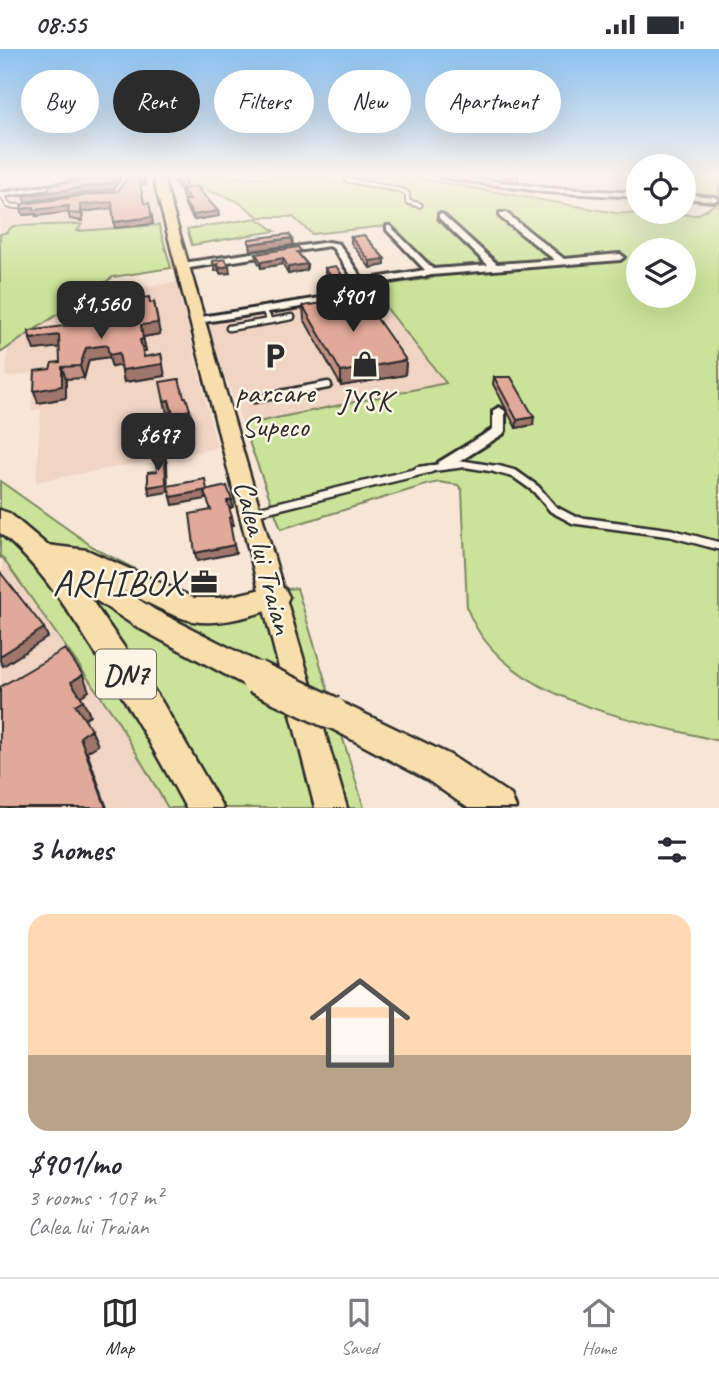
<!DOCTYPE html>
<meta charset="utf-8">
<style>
:root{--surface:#fff;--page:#f2f2f3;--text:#2b2b33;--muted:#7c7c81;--line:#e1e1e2;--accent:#2b2b2b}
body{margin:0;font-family:Caveat,sans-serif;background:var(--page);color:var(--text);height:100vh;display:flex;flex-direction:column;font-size:26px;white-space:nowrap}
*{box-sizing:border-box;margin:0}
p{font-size:23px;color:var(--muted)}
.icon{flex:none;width:38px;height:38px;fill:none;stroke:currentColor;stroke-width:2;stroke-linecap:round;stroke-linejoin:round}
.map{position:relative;height:759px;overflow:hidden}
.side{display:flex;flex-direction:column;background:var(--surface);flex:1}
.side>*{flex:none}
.hud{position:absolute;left:21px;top:21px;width:677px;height:63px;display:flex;gap:14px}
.controls{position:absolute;left:626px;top:105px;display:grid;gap:14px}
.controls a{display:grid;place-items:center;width:70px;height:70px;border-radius:50%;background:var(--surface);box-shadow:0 7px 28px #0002;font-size:35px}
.price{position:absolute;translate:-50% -60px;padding:0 16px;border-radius:14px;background:var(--accent);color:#fff;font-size:23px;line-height:46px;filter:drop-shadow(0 2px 4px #0008)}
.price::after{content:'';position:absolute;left:50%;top:42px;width:21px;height:16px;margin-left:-10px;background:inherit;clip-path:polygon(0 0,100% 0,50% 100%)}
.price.active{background:#222;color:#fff}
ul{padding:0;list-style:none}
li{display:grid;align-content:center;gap:14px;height:371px;padding:0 28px}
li+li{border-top:2px solid var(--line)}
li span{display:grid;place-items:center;height:217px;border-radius:21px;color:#555}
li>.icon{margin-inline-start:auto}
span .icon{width:126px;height:126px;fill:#fffc;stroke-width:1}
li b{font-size:30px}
h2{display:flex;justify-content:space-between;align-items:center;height:84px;padding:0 28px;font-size:30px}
.pill{padding:0 24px;border-radius:32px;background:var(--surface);box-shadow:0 7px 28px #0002;font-size:24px;line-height:63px}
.pill.active{background:var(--accent);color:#fff}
.status{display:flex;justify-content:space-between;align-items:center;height:49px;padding:0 35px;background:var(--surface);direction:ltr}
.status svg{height:19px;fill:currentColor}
.dock{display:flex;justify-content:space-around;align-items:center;height:98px;border-top:2px solid var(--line);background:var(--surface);font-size:19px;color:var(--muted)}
.dock a{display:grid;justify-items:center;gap:4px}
.dock .active{color:var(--accent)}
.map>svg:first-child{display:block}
</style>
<div class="status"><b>08:55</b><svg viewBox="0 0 49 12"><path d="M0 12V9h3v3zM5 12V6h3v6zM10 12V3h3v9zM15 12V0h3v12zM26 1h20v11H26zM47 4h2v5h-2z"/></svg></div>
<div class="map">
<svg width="719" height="759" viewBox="0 0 719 759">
<rect width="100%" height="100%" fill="#f7e6d6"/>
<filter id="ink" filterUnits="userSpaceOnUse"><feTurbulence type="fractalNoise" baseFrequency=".0143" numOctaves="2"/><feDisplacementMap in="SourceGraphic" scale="14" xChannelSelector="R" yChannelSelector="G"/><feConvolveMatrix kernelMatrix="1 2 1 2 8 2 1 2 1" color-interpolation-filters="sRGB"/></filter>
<g filter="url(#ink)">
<!-- built -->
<path fill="#f0d4c4" d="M128,133L130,141L153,138L161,175L78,182L83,174L40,175L12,177L0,183V158L5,157L1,152Z
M177,233L217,399L36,433L41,360L31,361L34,324L6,328L8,299L86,247Z
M370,238L446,334L243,376L203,265Z
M2,508L116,669L168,759H0Z"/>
<!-- green -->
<path fill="#cbe398" stroke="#7b8762" stroke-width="2" fill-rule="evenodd" d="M184,128H410L616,164L697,166L719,153V692C636,671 501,652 467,559L462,441L458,436L439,433L426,436L281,480L243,376L446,334L370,238L432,229L386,177L312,185L293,168H259L237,152L196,137ZM639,201H684V247H639Z
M684,128H719V151L684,143Z
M257,169L275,182L192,196L187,180Z
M82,175L77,182L159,176L171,219L113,228L0,304V185L7,183L13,177Z
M0,432L96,500L191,549L297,539L364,759H168L116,669L2,508L0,509Z"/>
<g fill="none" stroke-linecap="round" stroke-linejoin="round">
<!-- lane-far3 casing -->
<g stroke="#2b2b2b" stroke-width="7">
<path id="lane-far3" d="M347,131L400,141L407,144L408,153L420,156
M1,145L9,157L27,158"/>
</g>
<!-- lane-far2 casing -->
<g stroke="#2b2b2b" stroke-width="9">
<path id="lane-far2" d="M264,261L270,272L292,268
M229,279L270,272"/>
</g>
<!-- lane-far1 casing -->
<g stroke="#2b2b2b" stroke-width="11">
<path id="lane-far1" d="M254,350L328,336
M418,421L465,415L502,421"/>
</g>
<!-- lane casing -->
<g stroke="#2b2b2b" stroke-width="12">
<path id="lane" d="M496,420L515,425L536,440L553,460L574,471L671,484L719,497
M254,463L430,420"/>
</g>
<!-- street casing -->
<g stroke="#2b2b2b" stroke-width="6">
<path id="street" d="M441,128H462L546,139L639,144V148L546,143Z
M66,134L68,135V137L0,148V144Z
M684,145L714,148L718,150L714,152L684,149Z
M500,164H506L564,210L620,205L624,208L620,211L431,226L367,236L371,242L369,244L353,250L198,274L193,271L195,269L351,244L361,241L333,199L329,197L183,220L179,217L183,214L329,193L339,195L363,231L425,221L387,181V177H390L433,220L488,216L439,169V165H442L497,215L555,211L500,168Z
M499,358L505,362V382L503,385L449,419H439L437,416L439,413L493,380V362Z"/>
</g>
<!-- primary casing -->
<g stroke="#2b2b2b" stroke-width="5">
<path id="primary" d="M153,128H163L347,759H315Z"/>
</g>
<!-- highway casing -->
<g stroke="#2b2b2b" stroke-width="5">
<path id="highway" d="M0,461L9,464L47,496L87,501L194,549H223L275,537L285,540L289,548L285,556C257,565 222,577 193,572C169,567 144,551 122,540L155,561L267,618L271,628L267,638L256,642L135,577L88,546L162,653L223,759H186C158,707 128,656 96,605C68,561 40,517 0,484Z
M332,649L450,706L511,746L516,759H468L426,730L321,674L316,664L321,654Z"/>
</g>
<!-- lane-far3 -->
<use href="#lane-far3" stroke="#fcf5e5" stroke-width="3.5"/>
<!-- lane-far2 -->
<use href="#lane-far2" stroke="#fcf5e5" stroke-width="4.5"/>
<!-- lane-far1 -->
<use href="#lane-far1" stroke="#fcf5e5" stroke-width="6"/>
<!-- lane -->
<use href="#lane" stroke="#fcf5e5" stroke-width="7"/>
<!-- street -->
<use href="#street" fill="#fcf5e5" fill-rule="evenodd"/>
<!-- primary -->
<use href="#primary" fill="#f8deab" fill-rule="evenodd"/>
<!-- highway -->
<use href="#highway" fill="#f8deab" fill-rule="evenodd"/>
<!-- highway-bridge casing -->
<g stroke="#2b2b2b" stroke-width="37" stroke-linecap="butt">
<path id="highway-bridge" d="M256,628L332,664"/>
</g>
<!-- highway-bridge -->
<use href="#highway-bridge" stroke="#f8deab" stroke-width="32"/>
</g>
<!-- wall -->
<path fill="#c29184" stroke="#2b2b2b" stroke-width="2" d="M128,128L146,136H140L144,154L153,175L115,179L112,159L82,163L83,172L70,170L68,163L36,167V165L23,166L118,142Z
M171,128H182L187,139L218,162L219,167L194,171L185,157L184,151H186L182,147L181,141L173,133Z
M502,128H518V133L502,131Z
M351,188L385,210V216L370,219L351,194Z
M256,205L301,208L307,215V221L288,225L283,215L261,219L257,211Z
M325,219L342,226V232L331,234L325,225Z
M150,254L160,285L143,288L146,302H143L144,308L165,327L124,333L121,316L112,318L109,308L89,311L84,329L66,330V349L38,354L50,320L60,313V298L34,301L118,269Z
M303,257L406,311L405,326L341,337L304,270Z
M494,328L533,376L516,379L493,335Z"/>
<!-- shaded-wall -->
<path fill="#9e766c" stroke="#2b2b2b" stroke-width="2" d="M67,128H93L68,131Z
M117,128H120V131L114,140L25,153L23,147Z
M139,130H145L146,136H140Z
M112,153L113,159L82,163L83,172L80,156Z
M69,157L71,163L36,167V165L23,166L21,160Z
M218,162L219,167L194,171L193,166Z
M152,168L153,175L115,179L114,173Z
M292,189L293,196L251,202L250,195Z
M283,209V215L261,219V213Z
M385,210V216L370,219V212Z
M218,215L219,222H215L214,216Z
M307,215V221L288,225V218Z
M229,217L230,224L220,225L219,219Z
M342,226V232L331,234V227Z
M154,253L160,285L143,288L146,302H143L140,291L141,276Z
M59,286L63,298L34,301L30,290Z
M107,296L119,304L122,316L112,318L109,308L89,311L84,329L80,317L86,299Z
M161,305L165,327L124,333L122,321Z
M406,311L405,326L341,337V323Z
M62,318L66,330V349L38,354L34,342Z
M169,351L172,363L167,364L164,352Z
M190,361L192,372L175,376L173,365Z
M534,368L533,376L516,379L517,371Z
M165,407L167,415L168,443L150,446L148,438Z
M207,441L204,442L206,450L173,456L171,448Z
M232,451L233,458L229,460L227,452Z
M232,468L234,476L231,477L229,469Z
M234,496L236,504L197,512L195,504Z
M44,579L48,588L3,617L0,612V607Z
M83,626L89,642L78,649L71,633Z
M83,651L90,666L82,672L75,656Z
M91,680L98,696L87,703L107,759H106L80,688Z"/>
<!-- building -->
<path fill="#e1a99a" stroke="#2b2b2b" stroke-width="2" d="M101,128H117L113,134L23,147L48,142L50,136Z
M128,128H145V130H139L144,154H149L152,168L114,173L112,153L80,156L81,165L68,164L69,157L34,161V158L21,160L22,155L118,142Z
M173,128H182L187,139L196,137L218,162L193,166L184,151H190L181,141H185Z
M289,185L292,189L250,195L248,192L250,190Z
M364,186L385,210L370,212L351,188Z
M298,198L301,202L297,203L307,215L288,218L283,209L261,213L256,205Z
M225,210L229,217L219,219L218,215L214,216L212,212Z
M336,217L342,226L331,227L325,219Z
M149,248L150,254L154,253L158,274L141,276L143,290L140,291L144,308L161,305L163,315L122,321L119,304L109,306L107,296L86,299L80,317L62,318V337L34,342L35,322L50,320L52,314L60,313L59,286L30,290L29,282L118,269L115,252Z
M362,248L406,311L341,323L303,257Z
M494,328H511L534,368L517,371Z
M179,330L184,348H186L190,361L173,365L169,351L164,352L160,333Z
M165,407L166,435L148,438V423L157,422L155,409Z
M205,430L207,441L171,448L168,437Z
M227,437L232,451L227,452L232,468L229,469L234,496L195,504L190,465L211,461L204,442Z
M0,523L44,579L0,607Z
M65,600L83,626L71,633L83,651L75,656L91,680L80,688L106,759H0V638Z"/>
</g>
<!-- sky -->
<linearGradient id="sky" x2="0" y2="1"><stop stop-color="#8bc1f0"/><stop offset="0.54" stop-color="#fbf4ed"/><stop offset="1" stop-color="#fbf4ed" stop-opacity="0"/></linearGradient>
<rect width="719" height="235" fill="url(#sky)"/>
<!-- icons -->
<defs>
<g id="parking-bare" transform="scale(2.1)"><path d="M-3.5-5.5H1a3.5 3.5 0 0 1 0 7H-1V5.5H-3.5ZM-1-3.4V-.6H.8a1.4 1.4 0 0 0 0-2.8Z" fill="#2b2b2b" stroke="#fcf5e5" stroke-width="2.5" paint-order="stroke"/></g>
<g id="shop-bare" transform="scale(2.1)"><path d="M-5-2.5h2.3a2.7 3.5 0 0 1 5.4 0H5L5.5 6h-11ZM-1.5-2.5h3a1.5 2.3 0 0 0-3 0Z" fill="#2b2b2b" stroke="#fcf5e5" stroke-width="2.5" paint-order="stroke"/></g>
<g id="office-bare" transform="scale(2.1)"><path d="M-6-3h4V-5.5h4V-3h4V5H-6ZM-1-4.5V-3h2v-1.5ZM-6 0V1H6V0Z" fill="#2b2b2b" stroke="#fcf5e5" stroke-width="2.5" paint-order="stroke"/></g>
</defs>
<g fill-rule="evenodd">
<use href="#parking-bare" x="275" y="307"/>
<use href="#shop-bare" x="365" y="315"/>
<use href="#office-bare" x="204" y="533"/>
</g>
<g text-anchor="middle" stroke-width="5" stroke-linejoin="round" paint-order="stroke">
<!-- shield labels -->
<rect fill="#fcf5e5" stroke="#6a6863" stroke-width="2" x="96" y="600.5" width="60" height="49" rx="5"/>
<g font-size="28" font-weight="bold" fill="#2b2b2b">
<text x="126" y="635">DN7</text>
</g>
<!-- poi labels -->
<g font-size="30" fill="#2b2b2b" stroke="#fcf5e5">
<text x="275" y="353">parcare<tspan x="275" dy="34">Supeco</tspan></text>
<text x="365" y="361">JYSK</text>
</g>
<!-- street labels -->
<g font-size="30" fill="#2b2b2b" stroke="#fcf5e5">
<text transform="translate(264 508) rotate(75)" y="10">Calea lui Traian</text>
</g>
<!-- near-poi labels -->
<g font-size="37" fill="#2b2b2b" stroke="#fcf5e5" text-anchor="end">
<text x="183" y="546">ARHIBOX</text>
</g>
</g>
</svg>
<div class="controls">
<a><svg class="icon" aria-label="locate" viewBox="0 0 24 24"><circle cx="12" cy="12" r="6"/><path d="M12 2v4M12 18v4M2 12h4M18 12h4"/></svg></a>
<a><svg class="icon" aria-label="layers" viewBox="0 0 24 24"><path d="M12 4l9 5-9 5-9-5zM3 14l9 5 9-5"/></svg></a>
</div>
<b class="price active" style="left:353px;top:285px">$901</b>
<b class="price" style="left:101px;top:292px">$1,560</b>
<b class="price" style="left:158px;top:424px">$697</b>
<div class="hud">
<a class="pill">Buy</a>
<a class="pill active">Rent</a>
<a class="pill">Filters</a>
<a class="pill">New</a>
<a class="pill">Apartment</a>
</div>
</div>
<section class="side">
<h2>3 homes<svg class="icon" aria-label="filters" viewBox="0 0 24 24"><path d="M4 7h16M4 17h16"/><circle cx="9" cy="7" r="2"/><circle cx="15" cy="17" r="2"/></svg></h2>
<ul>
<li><span style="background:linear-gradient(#ffd9b3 65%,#b9a48a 0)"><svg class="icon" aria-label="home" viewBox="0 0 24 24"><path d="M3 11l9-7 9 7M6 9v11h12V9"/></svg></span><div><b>$901/mo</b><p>3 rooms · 107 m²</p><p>Calea lui Traian</p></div></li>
</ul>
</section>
<nav class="dock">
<a class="active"><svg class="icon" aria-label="map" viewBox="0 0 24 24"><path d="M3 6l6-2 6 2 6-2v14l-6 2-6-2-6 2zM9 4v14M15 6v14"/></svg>Map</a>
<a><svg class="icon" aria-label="saved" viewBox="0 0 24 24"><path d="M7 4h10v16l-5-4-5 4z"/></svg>Saved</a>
<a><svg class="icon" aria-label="home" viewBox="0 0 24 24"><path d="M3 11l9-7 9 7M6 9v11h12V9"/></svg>Home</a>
</nav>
